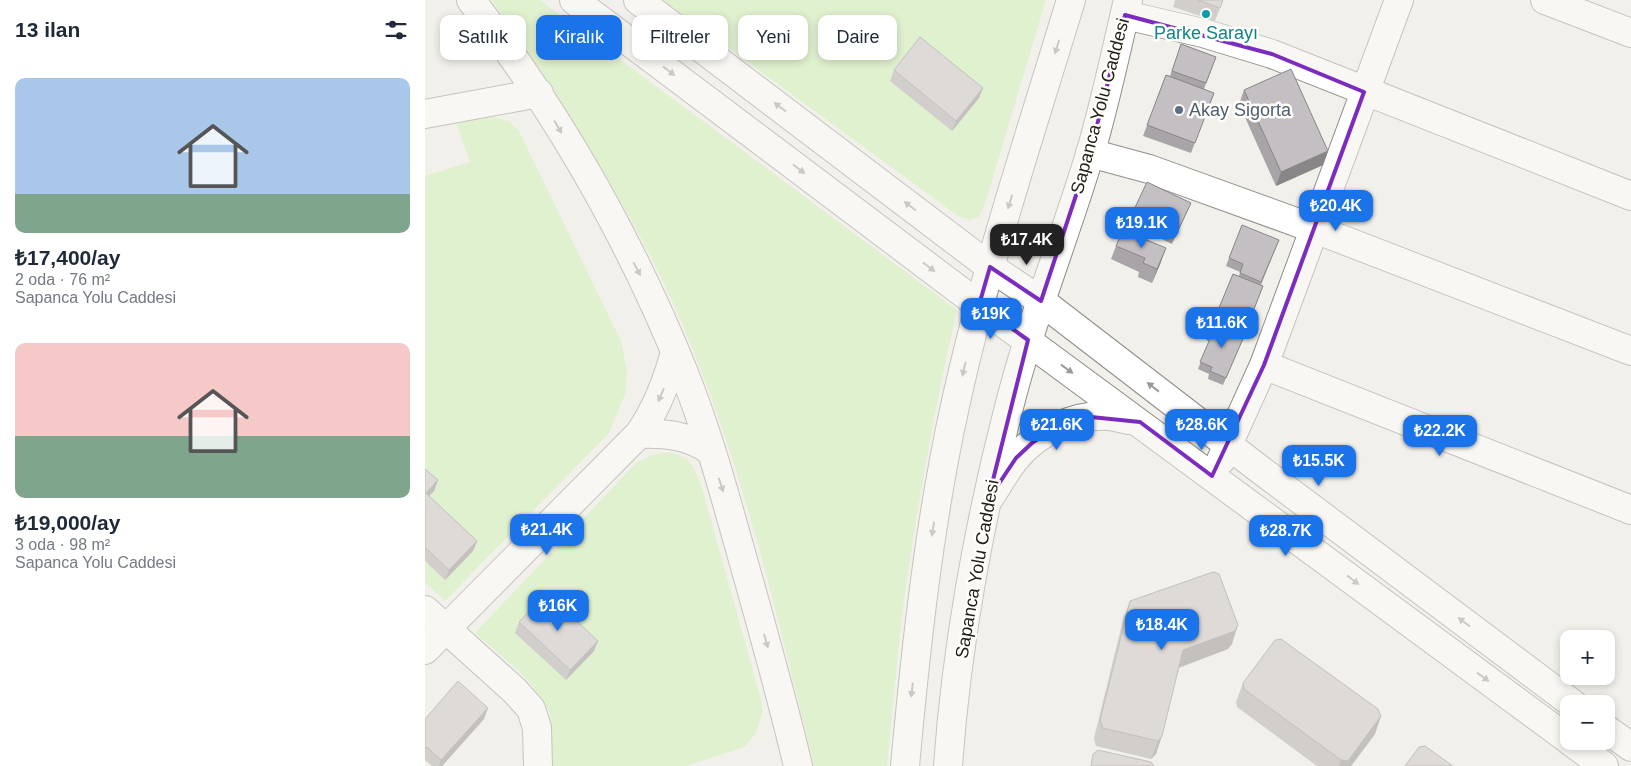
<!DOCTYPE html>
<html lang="tr">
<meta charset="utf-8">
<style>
:root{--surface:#fff;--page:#f6f6f7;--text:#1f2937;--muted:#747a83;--accent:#1a73e8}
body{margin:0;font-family:Arial,sans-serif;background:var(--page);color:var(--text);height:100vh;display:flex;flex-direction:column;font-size:19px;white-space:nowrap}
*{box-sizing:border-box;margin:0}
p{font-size:16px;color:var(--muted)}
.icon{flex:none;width:28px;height:28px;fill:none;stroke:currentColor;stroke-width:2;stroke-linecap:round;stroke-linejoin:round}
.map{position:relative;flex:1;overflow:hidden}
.drawer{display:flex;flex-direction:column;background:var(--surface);width:425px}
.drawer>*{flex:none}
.guide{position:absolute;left:15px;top:15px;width:475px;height:45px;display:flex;gap:10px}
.buttons{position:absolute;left:1135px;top:630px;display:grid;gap:10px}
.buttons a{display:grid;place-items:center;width:55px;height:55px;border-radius:10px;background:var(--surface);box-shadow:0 2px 8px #0003;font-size:25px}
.price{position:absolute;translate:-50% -42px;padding:0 11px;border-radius:10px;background:var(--accent);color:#fff;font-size:16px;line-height:32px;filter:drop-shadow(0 1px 2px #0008)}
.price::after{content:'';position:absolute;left:50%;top:30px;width:15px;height:11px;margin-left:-8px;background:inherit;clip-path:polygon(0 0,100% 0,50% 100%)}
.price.current{background:#222;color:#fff}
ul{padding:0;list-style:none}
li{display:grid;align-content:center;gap:10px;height:265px;padding:0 15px}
li span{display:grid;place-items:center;height:155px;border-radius:10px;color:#555}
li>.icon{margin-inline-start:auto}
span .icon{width:90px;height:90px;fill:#fffc;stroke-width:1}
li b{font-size:21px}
h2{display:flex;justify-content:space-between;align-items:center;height:60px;padding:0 15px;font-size:21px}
.chip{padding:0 18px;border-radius:10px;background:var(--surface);box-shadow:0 2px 8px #0003;font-size:18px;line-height:45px}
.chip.current{background:var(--accent);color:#fff}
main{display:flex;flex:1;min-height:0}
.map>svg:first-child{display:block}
</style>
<main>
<section class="drawer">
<h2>13 ilan<svg class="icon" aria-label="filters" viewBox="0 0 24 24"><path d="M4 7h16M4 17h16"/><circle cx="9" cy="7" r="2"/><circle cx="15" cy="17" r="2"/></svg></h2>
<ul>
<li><span style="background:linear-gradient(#a9c7e8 75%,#7fa58c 0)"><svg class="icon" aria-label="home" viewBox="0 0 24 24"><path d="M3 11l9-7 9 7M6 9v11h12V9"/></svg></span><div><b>₺17,400/ay</b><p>2 oda · 76 m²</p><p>Sapanca Yolu Caddesi</p></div></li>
<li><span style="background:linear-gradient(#f6c9c9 60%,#7fa58c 0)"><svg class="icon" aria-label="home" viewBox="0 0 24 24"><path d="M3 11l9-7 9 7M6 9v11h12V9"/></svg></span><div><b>₺19,000/ay</b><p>3 oda · 98 m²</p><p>Sapanca Yolu Caddesi</p></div></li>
</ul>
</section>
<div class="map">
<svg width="1206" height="766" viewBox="0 0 1206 766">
<rect width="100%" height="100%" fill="#f2f0eb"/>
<!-- green -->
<path fill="#caf2ae" d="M67,0H115L532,310C510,406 493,503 479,600C472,655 468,711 462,766H389C355,626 322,484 268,350C219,225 141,111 67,0Z
M238,0H621L560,204L554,217L545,220L533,216Z
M69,117L84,121L94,131L196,341L202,371L201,392L184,433L20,601L0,582V176L45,162L31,123L50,118Z
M243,452C266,457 267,463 276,484L337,703V714L331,733L320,747L261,766H123C125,750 128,731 125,716C117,685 73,654 50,633L211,463L227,455Z"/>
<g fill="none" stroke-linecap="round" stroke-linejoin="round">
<!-- minor casing -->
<g stroke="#908e89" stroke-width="30">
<path id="minor" d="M46,0C133,113 206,241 259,373C285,438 303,507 322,574C340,638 358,702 373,766
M149,0L554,305L1144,740
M213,0L565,267L616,301L833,468L1148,704
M1120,0L1206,33
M700,15L778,33L847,54L1206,196
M0,114L114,93
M665,153L724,169L890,229L1206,351
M839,365L1206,510
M214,434C241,433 263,435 286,451
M796,460L839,365L974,0
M563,500C572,487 580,471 591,458C612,432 650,414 684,416C693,417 702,420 711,421
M0,610L90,691L106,709L112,728L113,766
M0,650L214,434C232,408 242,382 250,352
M1181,729L1206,747
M1145,741L1179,766"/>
</g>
<!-- highway casing -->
<g stroke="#908e89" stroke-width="30">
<path id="highway" d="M480,766C491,646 504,524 530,406C560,269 605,135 646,0
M523,766C531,650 554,523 583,411C605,323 639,240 665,154C680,104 691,51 703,0"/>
</g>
<!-- minor -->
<use href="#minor" stroke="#fff" stroke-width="28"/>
<!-- highway -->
<use href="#highway" stroke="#fff" stroke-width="28"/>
</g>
<!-- wall -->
<path fill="#a9a4a7" d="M750,0H798L790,21L748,7Z
M756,44L791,57L779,89L789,93L766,153L718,136L741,75L745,76Z
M469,70L554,98L527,131L465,81Z
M819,90L903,151L898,165L851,186L814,104Z
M763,210L747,244L703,223L706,216Z
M854,240L836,285L838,286L817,341L798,385L783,379L784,374L773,369L784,341L781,340L808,274L814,276L815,272L801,266L804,258Z
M691,246L736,262L727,283L713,277L714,272L686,259Z
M0,469L13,480L9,491L4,496L52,541L48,551L20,580L0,561Z
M705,601L807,644L803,649L754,668L731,754L726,759L671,746L669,738L698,620Z
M94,622L169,651L141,680L90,633Z
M818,683L956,716L950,734L926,766H892L812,707L811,702Z
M0,719H59L17,766H7L0,760Z"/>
<!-- shaded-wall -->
<path fill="#898688" d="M558,88L554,98L527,131L531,121Z
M903,151L898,165L851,186L856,172Z
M741,248L736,262L727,283L732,269Z
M13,480L9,491L0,500L1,493Z
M52,541L48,551L20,580L24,570Z
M813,625L807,644L803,649L752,668L758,650Z
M173,641L169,651L141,680L145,670Z
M63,708L59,719L17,766H14L16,760Z
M956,716L950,734L926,766H914L916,760Z
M737,736L731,754L726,759L733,741Z"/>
<!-- building -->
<path fill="#c4bfc2" stroke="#898688" d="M773,0H798L795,8Z
M495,37L558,88L531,121L469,70Z
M756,44L791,57L781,83L747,71Z
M866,69L903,151L856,172L819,90Z
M741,75L789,93L770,143L722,125Z
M722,182L766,203L750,237L706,216Z
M817,225L854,240L836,282L815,273L818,264L804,258Z
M698,230L741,248L732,269L718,263L720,258L691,246Z
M808,274L838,286L822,327L791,315Z
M788,321L820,334L801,378L785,371L787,367L775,362L787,334L784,333Z
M0,469L13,480L1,493L52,541L24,570L0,547Z
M788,572L794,574L813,625L810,631L758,650L737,736L733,741L678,728L675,720L705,601Z
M121,593L173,641L145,670L94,622Z
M856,639L953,709L956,716L923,761L916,760L819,689L818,683L850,640Z
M33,681L63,708L16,760L2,747L0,749V719Z
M1000,746L1028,766H980L994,747Z
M673,750L726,762L729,766H666L668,754Z"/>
<!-- one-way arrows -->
<defs><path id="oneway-solid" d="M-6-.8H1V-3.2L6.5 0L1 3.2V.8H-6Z" transform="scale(1.25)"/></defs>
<g fill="#9a9a99">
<use href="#oneway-solid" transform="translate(632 47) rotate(107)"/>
<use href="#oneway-solid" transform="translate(244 71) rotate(37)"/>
<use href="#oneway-solid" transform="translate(355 107) rotate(-143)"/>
<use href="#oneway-solid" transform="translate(133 127) rotate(60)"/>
<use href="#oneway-solid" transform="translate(374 169) rotate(37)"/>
<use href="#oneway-solid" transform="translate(585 202) rotate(107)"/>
<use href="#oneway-solid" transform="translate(485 206) rotate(-143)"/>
<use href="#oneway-solid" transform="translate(504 267) rotate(37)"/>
<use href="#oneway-solid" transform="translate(212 269) rotate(62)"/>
<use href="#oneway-solid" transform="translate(539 369) rotate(103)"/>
<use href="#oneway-solid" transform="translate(642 369) rotate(36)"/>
<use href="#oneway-solid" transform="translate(728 387) rotate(-142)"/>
<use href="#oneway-solid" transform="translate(236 395) rotate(113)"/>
<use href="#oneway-solid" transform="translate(296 485) rotate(72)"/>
<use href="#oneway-solid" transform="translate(508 529) rotate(99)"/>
<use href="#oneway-solid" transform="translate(928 580) rotate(37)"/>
<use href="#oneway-solid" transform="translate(1039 622) rotate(-143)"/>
<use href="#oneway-solid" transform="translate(341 641) rotate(74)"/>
<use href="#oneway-solid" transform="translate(1058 677) rotate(36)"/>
<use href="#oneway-solid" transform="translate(487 690) rotate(97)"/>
</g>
<!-- marked area -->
<path d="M0 0H1206V766H0ZM700,15L847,54L939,92L839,365L787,476L715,422L666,417L624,431L607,443L591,458L563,500L603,340L554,305L565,267L616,301L665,153Z" fill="#f2f0eb" fill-opacity=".55" fill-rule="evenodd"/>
<path fill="none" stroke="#7b2cbf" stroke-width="4" stroke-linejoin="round" d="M700,15L847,54L939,92L839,365L787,476L715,422L666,417L624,431L607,443L591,458L563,500L603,340L554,305L565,267L616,301L665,153Z"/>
<!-- markers -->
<circle fill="#0f9aa8" stroke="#fffef9" stroke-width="2" cx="781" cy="14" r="5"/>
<circle fill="#5c6f8a" stroke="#fffef9" stroke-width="2" cx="754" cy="110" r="5"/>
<g text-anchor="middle" stroke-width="5" stroke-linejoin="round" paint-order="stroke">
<!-- culture labels -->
<g font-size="18" fill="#0d838f" stroke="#fffef9">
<text x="781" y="39">Parke Sarayı</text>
</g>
<!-- street labels -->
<g font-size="18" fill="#1f1e1c" stroke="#fffef9">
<text transform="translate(675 106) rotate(-75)" y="6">Sapanca Yolu Caddesi</text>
<text transform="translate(552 569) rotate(-80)" y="6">Sapanca Yolu Caddesi</text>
</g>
<!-- service labels -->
<g font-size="18" fill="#4e5e75" stroke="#fffef9" text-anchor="start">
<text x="764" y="116">Akay Sigorta</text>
</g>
</g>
</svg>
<div class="buttons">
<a>+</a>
<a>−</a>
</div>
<b class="price" style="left:911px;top:232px">₺20.4K</b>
<b class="price" style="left:717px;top:249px">₺19.1K</b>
<b class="price current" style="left:602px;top:266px">₺17.4K</b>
<b class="price" style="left:566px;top:340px">₺19K</b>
<b class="price" style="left:797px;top:349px">₺11.6K</b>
<b class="price" style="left:632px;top:451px">₺21.6K</b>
<b class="price" style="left:777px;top:451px">₺28.6K</b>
<b class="price" style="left:1015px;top:457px">₺22.2K</b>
<b class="price" style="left:894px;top:487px">₺15.5K</b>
<b class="price" style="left:122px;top:556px">₺21.4K</b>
<b class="price" style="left:861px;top:557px">₺28.7K</b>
<b class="price" style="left:133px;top:632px">₺16K</b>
<b class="price" style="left:737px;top:651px">₺18.4K</b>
<div class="guide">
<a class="chip">Satılık</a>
<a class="chip current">Kiralık</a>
<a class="chip">Filtreler</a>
<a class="chip">Yeni</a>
<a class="chip">Daire</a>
</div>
</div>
</main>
